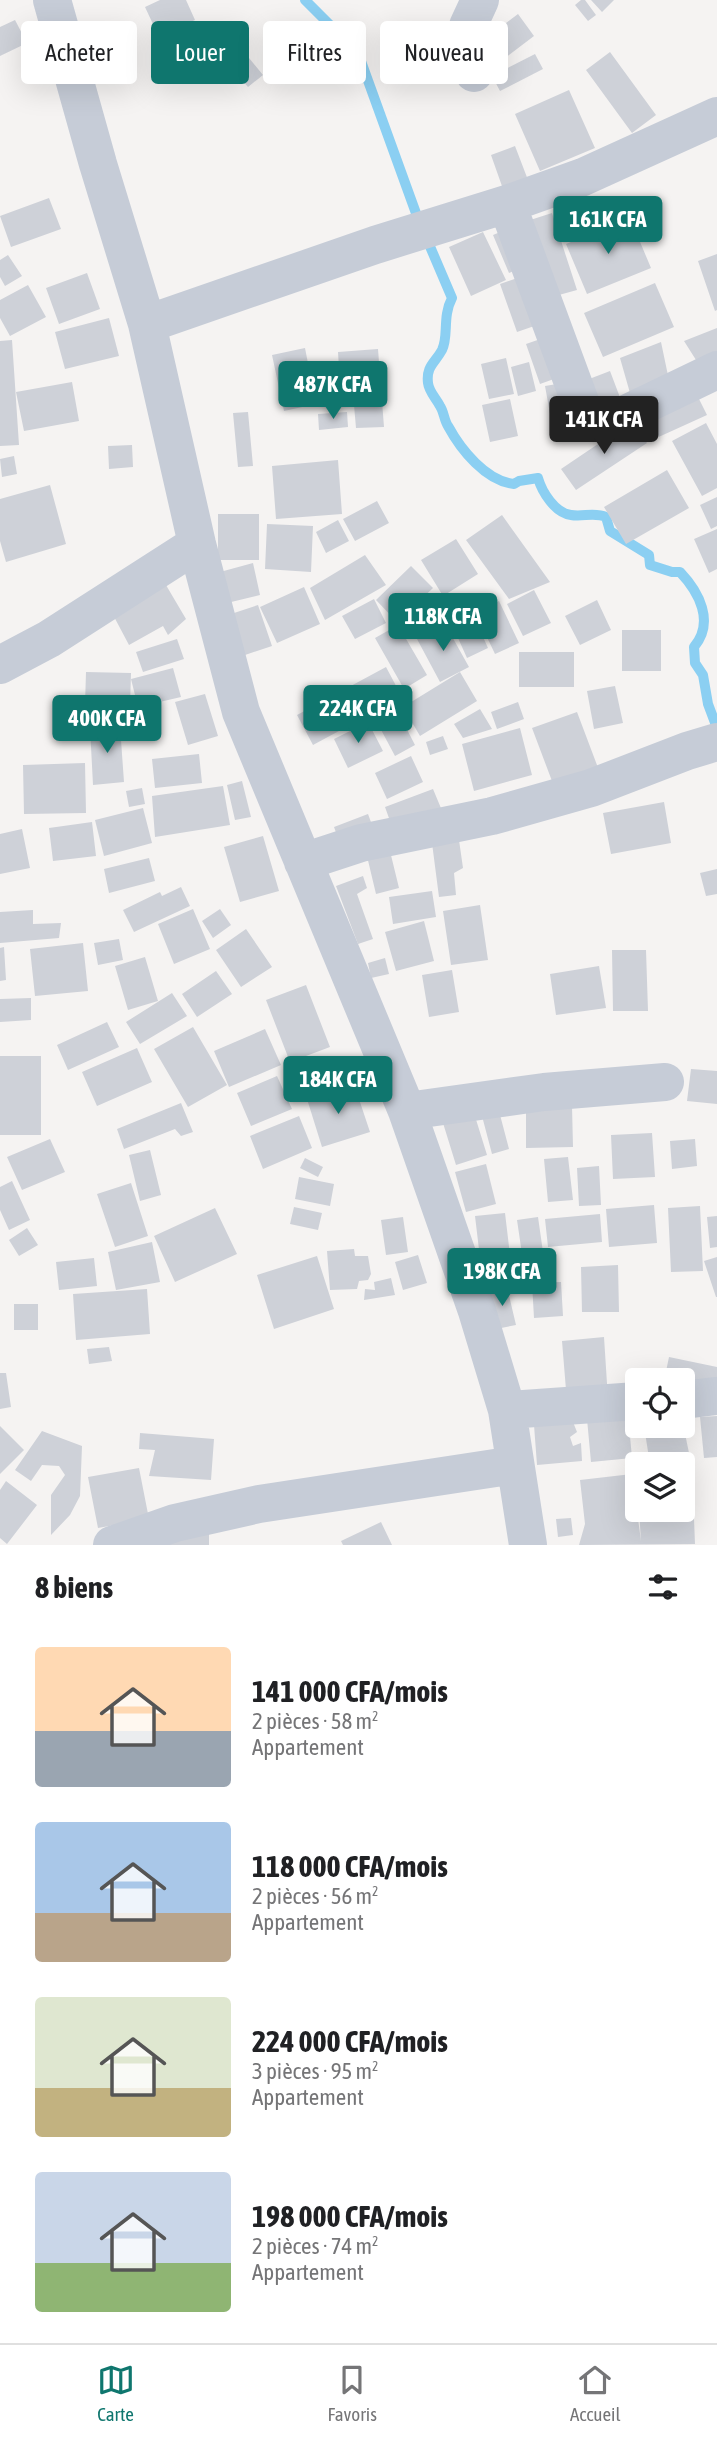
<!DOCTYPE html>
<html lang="fr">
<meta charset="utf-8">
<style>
:root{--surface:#fff;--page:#f2f2f2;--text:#202124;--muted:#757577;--line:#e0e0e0;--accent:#0f766e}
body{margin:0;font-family:"Asap Condensed",sans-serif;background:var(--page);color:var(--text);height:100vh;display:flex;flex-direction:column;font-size:26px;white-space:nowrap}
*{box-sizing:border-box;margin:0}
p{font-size:23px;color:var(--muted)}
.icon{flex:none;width:38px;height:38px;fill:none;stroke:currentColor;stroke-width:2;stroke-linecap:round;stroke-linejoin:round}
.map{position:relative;height:1545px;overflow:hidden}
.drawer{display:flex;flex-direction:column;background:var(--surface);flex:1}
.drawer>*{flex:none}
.guide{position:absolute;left:21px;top:21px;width:676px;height:63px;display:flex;gap:14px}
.tools{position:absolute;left:625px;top:1368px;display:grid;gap:14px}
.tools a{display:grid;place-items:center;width:70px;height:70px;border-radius:7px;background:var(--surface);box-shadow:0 7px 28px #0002;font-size:35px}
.price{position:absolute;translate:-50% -60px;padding:0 16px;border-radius:7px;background:var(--accent);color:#fff;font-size:23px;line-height:46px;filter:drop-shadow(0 2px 4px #0008)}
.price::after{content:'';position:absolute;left:50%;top:42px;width:21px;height:16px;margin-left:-10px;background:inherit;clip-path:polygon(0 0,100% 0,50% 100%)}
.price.selected{background:#222;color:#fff}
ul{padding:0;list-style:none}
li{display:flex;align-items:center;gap:21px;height:175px;padding:0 35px}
li span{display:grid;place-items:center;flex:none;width:196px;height:140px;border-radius:7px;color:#555}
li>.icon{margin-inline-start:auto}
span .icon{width:84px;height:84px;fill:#fffc;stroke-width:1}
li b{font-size:30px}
h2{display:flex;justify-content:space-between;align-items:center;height:84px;padding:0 35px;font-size:30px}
.pill{padding:0 24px;border-radius:7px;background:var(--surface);box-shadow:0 7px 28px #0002;font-size:24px;line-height:63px}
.pill.selected{background:var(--accent);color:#fff}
.dock{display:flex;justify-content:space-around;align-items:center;height:98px;border-top:2px solid var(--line);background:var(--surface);font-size:19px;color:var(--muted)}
.dock a{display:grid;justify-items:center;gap:4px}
.dock .selected{color:var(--accent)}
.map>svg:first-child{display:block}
</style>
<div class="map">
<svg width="717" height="1545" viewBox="0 0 717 1545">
<rect width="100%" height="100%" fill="#f5f3f2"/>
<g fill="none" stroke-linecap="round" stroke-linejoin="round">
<!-- stream -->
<path stroke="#8bcff2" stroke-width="10" d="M305,0L358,53L417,216L452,298C442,317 449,336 442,350C435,363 426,366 428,383C429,392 436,398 440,406C444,412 444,420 448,426C461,450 486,481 514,484L519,481L538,478C542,492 555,513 571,515C583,517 595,512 606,517L610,531L649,555L650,565L672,572H680C699,592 715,622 694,647L695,663L703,675L708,704L717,728"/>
</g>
<!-- building -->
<path fill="#ced1d8" d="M160,0H186L195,20L159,37L145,7Z
M581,0H585L596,15L588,21L575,5Z
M591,0H614L602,12Z
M518,14L534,36L493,67L477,45Z
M15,20L27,43L0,56V27Z
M201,28L212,50L179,67L168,46Z
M610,52L656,115L632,133L586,70Z
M535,54L543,69L500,91L492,76Z
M249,58L263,75L248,87L234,71Z
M569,90L595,148L540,171L515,114Z
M515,146L528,180L503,189L491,155Z
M49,198L61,229L11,247L0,216Z
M552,213L577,290L548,298L524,222Z
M630,218L651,268L587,294L566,244Z
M510,228L526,266L509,273L493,235Z
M483,232L506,280L471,296L449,247Z
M717,254V310L715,311L698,261Z
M8,255L22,276L5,286L0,277V260Z
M87,273L100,309L59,324L46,288Z
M526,275L543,323L517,332L500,284Z
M655,283L674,327L603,357L584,313Z
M28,285L46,317L10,336L0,318V300Z
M109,318L119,356L65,369L55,332Z
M717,328V364L703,371L684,341Z
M552,335L565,375L540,384L526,344Z
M12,340L19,445L0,446V341Z
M661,342L670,385L632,400L620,358Z
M305,348L316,404L284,411L272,355Z
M378,349L384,427L356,428L354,405L341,402L338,352Z
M506,358L514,394L489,399L481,364Z
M529,362L536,391L518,396L511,367Z
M610,371L624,408L598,418L584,381Z
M72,382L79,421L24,431L16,392Z
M569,382L576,421L552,425L545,386Z
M696,393L707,415L652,440L642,416Z
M510,399L518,436L490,442L482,405Z
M248,412L253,466L238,467L233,413Z
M347,412L348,427L319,430L318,414Z
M632,421L647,443L576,490L561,469Z
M706,423L717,444V488L702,496L672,441Z
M132,445L133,467L109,469L108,446Z
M14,456L17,474L2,477L0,459Z
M338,460L342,514L276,519L272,466Z
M667,470L689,508L626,544L604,507Z
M50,485L66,544L6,562L0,541V499Z
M717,497V526L711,529L700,505Z
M377,501L389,523L355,541L343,519Z
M218,514H259V560H218Z
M502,515L550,582L509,599L466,540Z
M338,520L349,541L326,553L316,532Z
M267,524L313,526L311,572L265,569Z
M717,529V569L709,573L694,539Z
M456,539L478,574L443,596L421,560Z
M365,555L386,585L325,620L310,588Z
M253,563L260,595L227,603L220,572Z
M411,566L433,588L397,622L376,600Z
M163,580L186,619L168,635L163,626L129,645L111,611Z
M304,587L320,624L277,643L260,607Z
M534,590L551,623L523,636L507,604Z
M374,599L386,623L355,639L342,616Z
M597,600L611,630L580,645L565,616Z
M499,601L519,643L495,654L475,612Z
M258,605L272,646L245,655L231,614Z
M418,613L425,625L409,635L401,623Z
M445,624L469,667L440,682L417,639Z
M398,625L427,675L404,689L375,638Z
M479,628L488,648L467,658L458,638Z
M622,630H661V671H622Z
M177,639L184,659L143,672L136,652Z
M519,652H574V687H519Z
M386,667L402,697L313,745L297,715Z
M173,668L181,697L138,707L131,679Z
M86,672L131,673L130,707L85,705Z
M460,672L477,701L420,736L403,707Z
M615,686L623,723L594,729L587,691Z
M205,694L218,736L188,745L175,702Z
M518,702L524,719L497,729L491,712Z
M480,709L492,729L463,738L454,724Z
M577,712L600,773L555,789L532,728Z
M400,716L415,745L395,756L379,726Z
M368,722L383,751L348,768L334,739Z
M120,726L124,782L93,785L90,727Z
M520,728L532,775L474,791L462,744Z
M443,736L448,749L430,755L426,742Z
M199,754L202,783L155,788L152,759Z
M411,756L423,782L387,799L375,773Z
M85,763L86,813L24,814L23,765Z
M242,781L251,817L235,820L227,785Z
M223,786L230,825L155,837L152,796Z
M142,788L145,804L129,807L126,791Z
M433,789L443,813L390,821L385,807Z
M664,802L671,843L611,854L603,813Z
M143,808L152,843L104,856L95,820Z
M368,814L375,833L341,846L334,827Z
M92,822L96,856L53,861L49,828Z
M22,829L30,868L0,874V834Z
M263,836L279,891L240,902L224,847Z
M459,840L463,868L454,873L456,895L439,897L432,843Z
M389,847L399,888L376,894L366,852Z
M149,858L155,881L109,893L104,869Z
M717,869V894L706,896L700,873Z
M363,876L367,888L357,894L373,939L358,944L336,886Z
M181,887L190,906L134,932L123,910L160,892L162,896Z
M432,891L436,917L393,924L389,897Z
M480,905L488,960L451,965L443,911Z
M193,909L210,949L174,964L158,924Z
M220,909L231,925L213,938L202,921Z
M33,910V924L61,923L59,938L0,943V912Z
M424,921L434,961L396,971L385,932Z
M246,929L272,967L241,987L216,950Z
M119,939L123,960L98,965L94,943Z
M83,943L88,991L35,996L30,949Z
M4,947L6,980L0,981V948Z
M612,950H646L648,1011H613Z
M145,957L158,1001L128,1010L115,966Z
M385,958L389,974L371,978L368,963Z
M599,966L606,1008L556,1015L550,974Z
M452,970L459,1012L429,1017L422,975Z
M216,971L232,994L197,1017L182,994Z
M306,985L330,1047L290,1062L266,1000Z
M172,993L187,1016L140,1044L126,1022Z
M31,998V1020L0,1022V999Z
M107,1022L119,1047L68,1070L57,1045Z
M193,1027L227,1085L188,1107L154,1049Z
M265,1029L281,1065L229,1087L214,1051Z
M137,1048L152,1082L97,1106L82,1072Z
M0,1056H41V1135H0Z
M319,1061L329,1085L304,1095L294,1070Z
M691,1069L717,1071V1104L687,1101Z
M277,1076L292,1109L251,1126L237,1093Z
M354,1084L370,1132L322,1147L307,1099Z
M181,1103L193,1132L181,1136L175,1129L124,1149L117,1129Z
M572,1106L573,1147L526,1148V1107Z
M499,1111L509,1149L492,1154L482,1116Z
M474,1113L487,1155L456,1165L443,1123Z
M299,1116L312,1148L263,1169L250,1136Z
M652,1133L655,1177L613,1179L611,1135Z
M50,1139L65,1172L22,1190L7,1157Z
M695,1139L697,1166L672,1169L670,1141Z
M150,1150L161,1195L140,1201L129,1155Z
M568,1157L573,1200L548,1202L544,1159Z
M305,1158L323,1167L318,1177L300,1168Z
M486,1164L496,1204L466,1212L455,1172Z
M599,1166L601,1205L579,1206L577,1168Z
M299,1177L334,1184L330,1206L295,1199Z
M12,1181L30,1220L9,1230L0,1210V1187Z
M131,1183L148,1236L115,1247L97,1194Z
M654,1205L657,1243L609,1247L606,1209Z
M700,1206L703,1271L671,1272L668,1208Z
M294,1207L322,1213L318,1230L290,1224Z
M215,1208L237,1254L175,1282L154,1236Z
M505,1213L510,1255L480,1258L475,1216Z
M600,1214L602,1242L548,1247L545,1219Z
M717,1216V1247L710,1248L707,1217Z
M403,1217L408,1252L386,1255L381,1220Z
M538,1217L543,1252L522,1254L517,1220Z
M27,1228L38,1245L19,1256L9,1240Z
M152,1242L160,1282L116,1290L108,1252Z
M354,1249L355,1256H368L371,1274L368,1280L359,1281L357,1289L330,1290L327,1251Z
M418,1255L427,1283L403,1290L395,1262Z
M317,1256L334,1309L274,1329L257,1275Z
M717,1257V1297H716L704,1261Z
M94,1258L97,1286L59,1290L56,1262Z
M618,1265L619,1312H582L581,1267Z
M391,1278L395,1295L364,1300L365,1289L375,1290L374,1282Z
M561,1282L563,1316L534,1318L532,1283Z
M507,1287L516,1325L496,1329L488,1292Z
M147,1289L150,1334L76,1340L73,1294Z
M14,1304H38V1330H14Z
M604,1337L608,1399L567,1402L562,1341Z
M109,1347L112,1361L89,1364L87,1349Z
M669,1357L717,1367V1383L664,1381Z
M0,1373H6L11,1407L0,1409Z
M628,1414L632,1458L591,1462L587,1419Z
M717,1416V1457L704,1458L700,1417Z
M682,1419L689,1453L649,1458L644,1426H682Z
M573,1422L577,1432L570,1437L573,1446L581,1443L582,1461L537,1465L534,1425Z
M0,1426L24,1450L0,1474Z
M42,1431L82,1446L80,1496L70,1515L51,1535V1495L65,1475L59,1466L42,1465L31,1481L15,1470Z
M140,1433L214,1439L211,1480L149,1476L155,1450L139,1449Z
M139,1468L149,1519L98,1528L88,1477Z
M692,1469L695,1544L579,1545L585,1524L580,1480L632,1474L641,1541L639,1510H682V1470Z
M6,1481L37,1505L7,1544L0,1538V1490Z
M571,1518L573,1535L558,1537L556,1519Z
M381,1522L392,1545H343L341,1541Z
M209,1533V1545H160Z"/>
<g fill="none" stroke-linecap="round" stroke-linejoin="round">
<!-- minor -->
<path stroke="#c6ccd7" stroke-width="38" d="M52,0L98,164L147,324L197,544L241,712L407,1111L477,1311L507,1410L528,1545
M474,73L468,26L480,0
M507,204L585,415L597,422L613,420L717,370
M147,324L375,245L507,204L583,177L717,116
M0,665L49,639L197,544
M303,862L361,843L492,816L591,788L687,751L717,742
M407,1111L544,1092L665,1082
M682,1400L717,1396
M507,1410L637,1401
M112,1545L175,1523L259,1504L515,1465"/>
</g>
</svg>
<div class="tools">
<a><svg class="icon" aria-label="locate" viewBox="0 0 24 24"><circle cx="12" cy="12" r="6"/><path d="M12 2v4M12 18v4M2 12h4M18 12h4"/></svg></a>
<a><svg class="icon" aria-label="layers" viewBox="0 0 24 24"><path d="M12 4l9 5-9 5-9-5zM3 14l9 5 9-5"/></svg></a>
</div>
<b class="price" style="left:608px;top:256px">161K CFA</b>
<b class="price" style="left:333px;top:421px">487K CFA</b>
<b class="price selected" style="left:604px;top:456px">141K CFA</b>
<b class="price" style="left:443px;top:653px">118K CFA</b>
<b class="price" style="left:358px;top:745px">224K CFA</b>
<b class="price" style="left:107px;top:755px">400K CFA</b>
<b class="price" style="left:338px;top:1116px">184K CFA</b>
<b class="price" style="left:502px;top:1308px">198K CFA</b>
<div class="guide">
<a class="pill">Acheter</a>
<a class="pill selected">Louer</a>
<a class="pill">Filtres</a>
<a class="pill">Nouveau</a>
</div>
</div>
<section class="drawer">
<h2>8 biens<svg class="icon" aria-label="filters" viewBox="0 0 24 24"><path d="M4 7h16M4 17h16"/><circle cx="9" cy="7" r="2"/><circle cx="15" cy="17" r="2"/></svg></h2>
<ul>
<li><span style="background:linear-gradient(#ffd9b3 60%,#9aa5b1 0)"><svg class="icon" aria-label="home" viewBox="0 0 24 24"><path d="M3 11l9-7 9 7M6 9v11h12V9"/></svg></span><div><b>141 000 CFA/mois</b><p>2 pièces · 58 m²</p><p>Appartement</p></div></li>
<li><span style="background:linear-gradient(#a9c7e8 65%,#b9a48a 0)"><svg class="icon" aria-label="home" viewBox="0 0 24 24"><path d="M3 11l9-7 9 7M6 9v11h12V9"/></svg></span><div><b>118 000 CFA/mois</b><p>2 pièces · 56 m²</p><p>Appartement</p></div></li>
<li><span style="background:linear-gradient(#dfe7d0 65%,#c2b280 0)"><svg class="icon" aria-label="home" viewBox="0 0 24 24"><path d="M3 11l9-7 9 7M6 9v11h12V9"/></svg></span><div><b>224 000 CFA/mois</b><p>3 pièces · 95 m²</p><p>Appartement</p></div></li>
<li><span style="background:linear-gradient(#c9d6e8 65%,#8fb573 0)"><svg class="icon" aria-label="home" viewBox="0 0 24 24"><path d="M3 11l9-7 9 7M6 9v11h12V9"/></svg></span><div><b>198 000 CFA/mois</b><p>2 pièces · 74 m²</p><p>Appartement</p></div></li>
</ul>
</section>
<nav class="dock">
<a class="selected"><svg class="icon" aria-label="map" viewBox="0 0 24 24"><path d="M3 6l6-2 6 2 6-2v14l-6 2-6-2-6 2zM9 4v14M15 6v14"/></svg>Carte</a>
<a><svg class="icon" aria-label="saved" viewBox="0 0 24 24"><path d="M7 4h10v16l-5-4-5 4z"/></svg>Favoris</a>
<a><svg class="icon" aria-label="home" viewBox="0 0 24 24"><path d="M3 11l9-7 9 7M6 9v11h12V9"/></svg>Accueil</a>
</nav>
